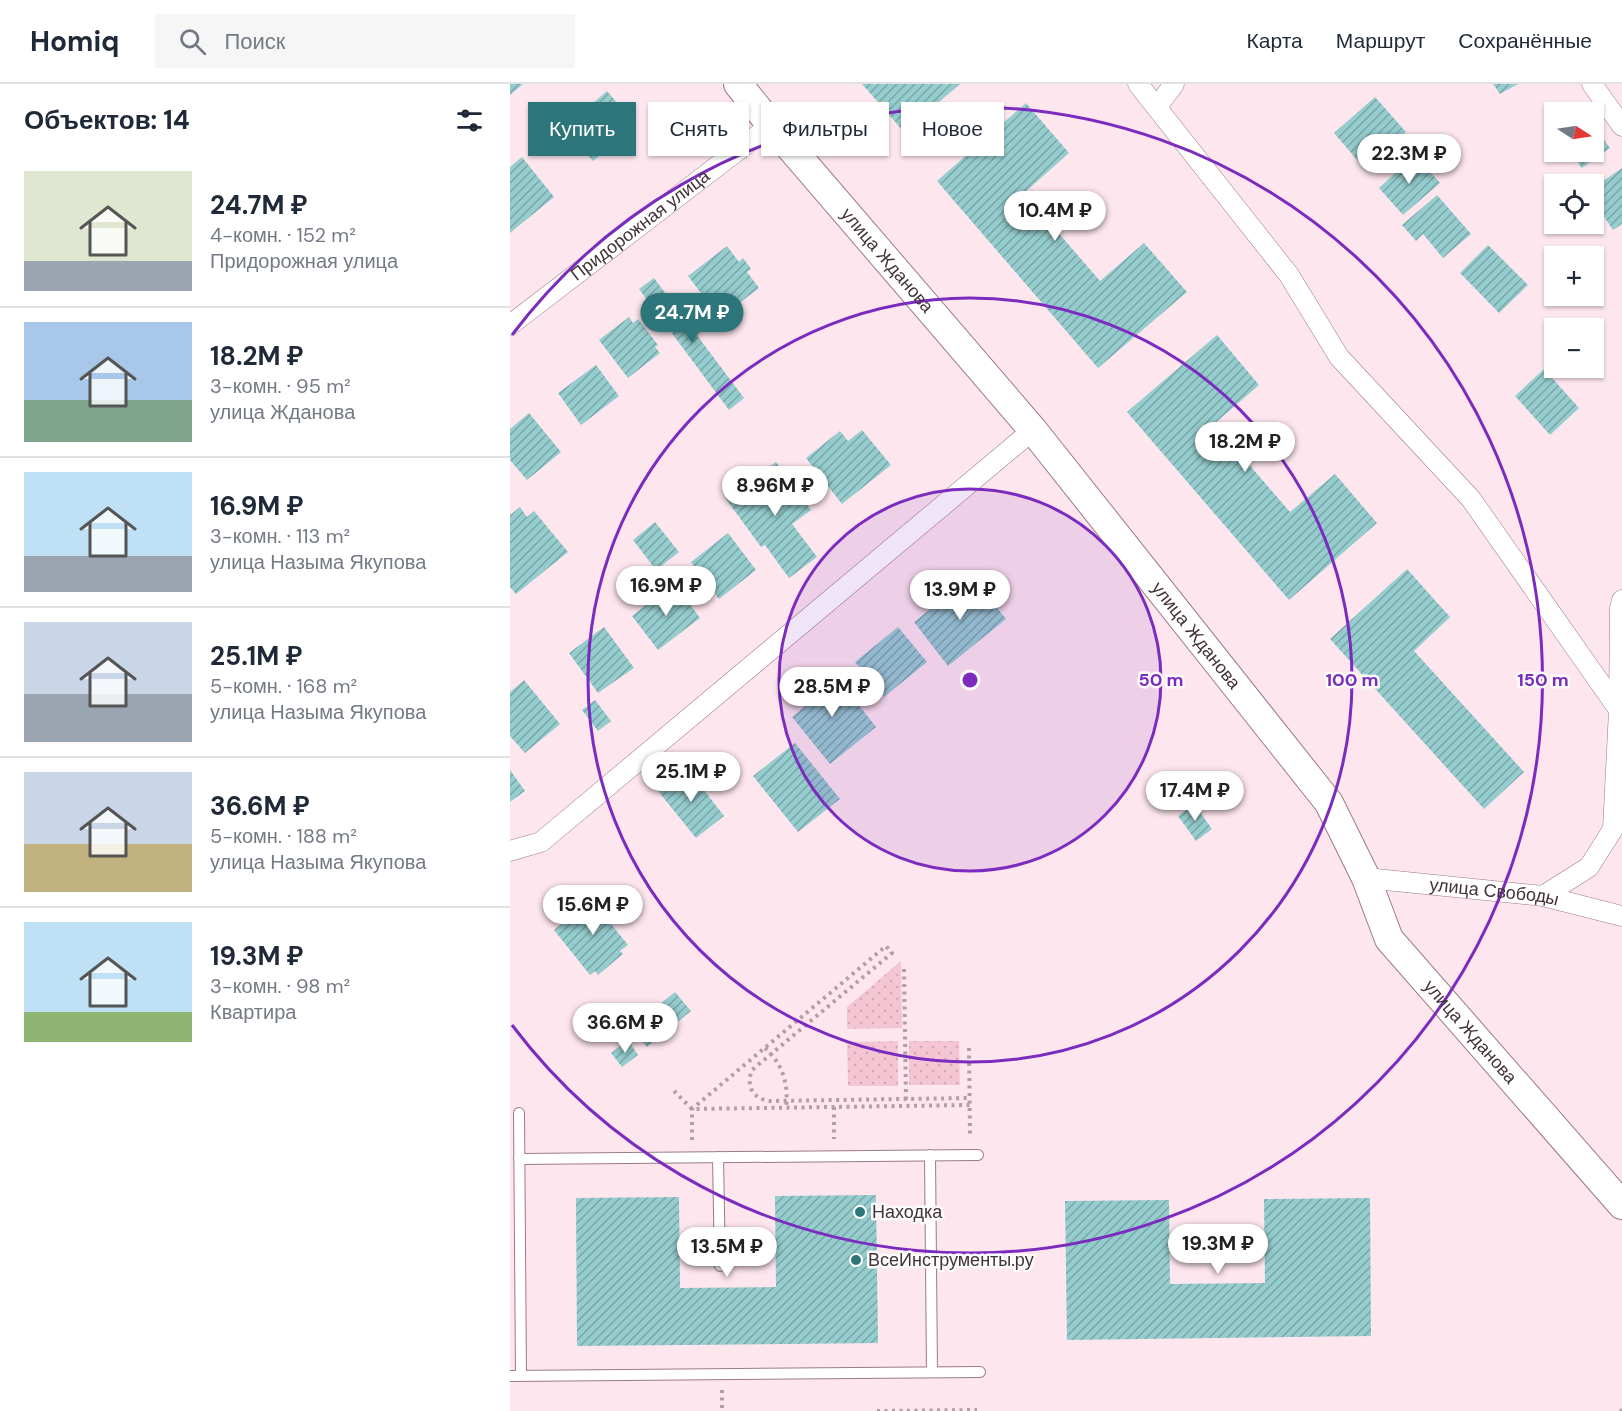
<!DOCTYPE html>
<html lang="ru">
<meta charset="utf-8">
<style>
:root{--surface:#fff;--page:#f6f6f7;--text:#1f2937;--muted:#747a83;--line:#e0e1e3;--accent:#2c757a}
body{margin:0;font-family:"DM Sans",sans-serif;background:var(--page);color:var(--text);height:100vh;display:flex;flex-direction:column;font-size:22px;white-space:nowrap}
*{box-sizing:border-box;margin:0}
p{font-size:20px;color:var(--muted)}
.icon{flex:none;width:33px;height:33px;fill:none;stroke:currentColor;stroke-width:2;stroke-linecap:round;stroke-linejoin:round}
.map{position:relative;flex:1;overflow:hidden}
.sheet{display:flex;flex-direction:column;background:var(--surface);width:510px}
.sheet>*{flex:none}
.top-card{position:absolute;left:18px;top:18px;width:570px;height:54px;display:flex;gap:12px}
.needle{width:39px;rotate:102deg}
.tools{position:absolute;left:1034px;top:18px;display:grid;gap:12px}
.tools a{display:grid;place-items:center;width:60px;height:60px;border-radius:0px;background:var(--surface);box-shadow:0 2px 4px #0004;font-size:30px}
.price{position:absolute;translate:-50% -51px;padding:0 14px;border-radius:21px;background:#fff;color:#222;font-size:20px;line-height:39px;filter:drop-shadow(0 2px 3px #0008)}
.price::after{content:'';position:absolute;left:50%;top:36px;width:18px;height:14px;margin-left:-9px;background:inherit;clip-path:polygon(0 0,100% 0,50% 100%)}
.price.on{background:var(--accent);color:#fff}
ul{padding:0;list-style:none}
li{display:flex;align-items:center;gap:18px;height:150px;padding:0 24px}
li+li{border-top:2px solid var(--line)}
li span{display:grid;place-items:center;flex:none;width:168px;height:120px;border-radius:0px;color:#555}
li>.icon{margin-inline-start:auto}
span .icon{width:72px;height:72px;fill:#fffc;stroke-width:1}
li b{font-size:26px}
h2{display:flex;justify-content:space-between;align-items:center;height:72px;padding:0 24px;font-size:26px}
.tag{padding:0 21px;border-radius:0px;background:var(--surface);box-shadow:0 2px 4px #0004;font-size:21px;line-height:54px}
.tag.on{background:var(--accent);color:#fff}
header{display:flex;align-items:center;gap:36px;box-sizing:border-box;height:84px;padding:0 30px;background:var(--surface);border-bottom:2px solid var(--line)}
header strong{font-size:28px}
nav{display:flex;gap:33px;margin-inline-start:auto;font-size:21px}
.search{width:420px;height:54px;background:var(--page);display:flex;align-items:center;gap:15px;box-sizing:border-box;padding:0 21px;border-radius:0px;color:var(--muted);font-size:22px}
main{display:flex;flex:1;min-height:0}
.map>svg:first-child{display:block}
</style>
<header>
<strong>Homiq</strong>
<div class="search"><svg class="icon" aria-label="search" viewBox="0 0 24 24"><circle cx="10" cy="10" r="6"/><path d="M15 15l6 6"/></svg>Поиск</div>
<nav><a>Карта</a><a>Маршрут</a><a>Сохранённые</a></nav>
</header>
<main>
<section class="sheet">
<h2>Объектов: 14<svg class="icon" aria-label="filters" viewBox="0 0 24 24"><path d="M4 7h16M4 17h16"/><circle cx="9" cy="7" r="2"/><circle cx="15" cy="17" r="2"/></svg></h2>
<ul>
<li><span style="background:linear-gradient(#dfe7d0 75%,#9aa5b1 0)"><svg class="icon" aria-label="home" viewBox="0 0 24 24"><path d="M3 11l9-7 9 7M6 9v11h12V9"/></svg></span><div><b>24.7M ₽</b><p>4-комн. · 152 m²</p><p>Придорожная улица</p></div></li>
<li><span style="background:linear-gradient(#a9c7e8 65%,#7fa58c 0)"><svg class="icon" aria-label="home" viewBox="0 0 24 24"><path d="M3 11l9-7 9 7M6 9v11h12V9"/></svg></span><div><b>18.2M ₽</b><p>3-комн. · 95 m²</p><p>улица Жданова</p></div></li>
<li><span style="background:linear-gradient(#bfe0f5 70%,#9aa5b1 0)"><svg class="icon" aria-label="home" viewBox="0 0 24 24"><path d="M3 11l9-7 9 7M6 9v11h12V9"/></svg></span><div><b>16.9M ₽</b><p>3-комн. · 113 m²</p><p>улица Назыма Якупова</p></div></li>
<li><span style="background:linear-gradient(#c9d6e8 60%,#9aa5b1 0)"><svg class="icon" aria-label="home" viewBox="0 0 24 24"><path d="M3 11l9-7 9 7M6 9v11h12V9"/></svg></span><div><b>25.1M ₽</b><p>5-комн. · 168 m²</p><p>улица Назыма Якупова</p></div></li>
<li><span style="background:linear-gradient(#c9d6e8 60%,#c2b280 0)"><svg class="icon" aria-label="home" viewBox="0 0 24 24"><path d="M3 11l9-7 9 7M6 9v11h12V9"/></svg></span><div><b>36.6M ₽</b><p>5-комн. · 188 m²</p><p>улица Назыма Якупова</p></div></li>
<li><span style="background:linear-gradient(#bfe0f5 75%,#8fb573 0)"><svg class="icon" aria-label="home" viewBox="0 0 24 24"><path d="M3 11l9-7 9 7M6 9v11h12V9"/></svg></span><div><b>19.3M ₽</b><p>3-комн. · 98 m²</p><p>Квартира</p></div></li>
</ul>
</section>
<div class="map">
<svg width="1112" height="1327" viewBox="0 0 1112 1327">
<defs>
<pattern id="grass-dots" width="8" height="8" patternUnits="userSpaceOnUse" patternTransform="scale(1.5)"><rect width="8" height="8" fill="#f4c6d4"/><path d="M2 2h.1M6 6h.1" fill="none" stroke="#d2abb7" stroke-width="1.8" stroke-linecap="round"/></pattern>
<pattern id="building-hatch" width="6" height="6" patternUnits="userSpaceOnUse" patternTransform="scale(1.5)"><rect width="6" height="6" fill="#95ccce"/><path d="M-1 1l2-2M0 6l6-6M5 7l2-2" fill="none" stroke="#7ba6a8"/></pattern>
</defs>
<rect width="100%" height="100%" fill="#fee6ee"/>
<!-- grass -->
<path fill="url(#grass-dots)" d="M391,877L392,944L337,945V923Z
M388,957V1002H338L337,958Z
M399,957H449L450,1001H399Z"/>
<!-- building -->
<path fill="url(#building-hatch)" d="M0,0H13L0,11Z
M352,0H450L394,48Z
M983,0H1008L990,10Z
M97,7L126,41L83,77L54,44Z
M865,13L896,48L854,84L824,49Z
M516,19L559,69L514,109L590,197L634,159L677,208L588,284L427,97Z
M1083,41L1100,64L1072,84L1060,68H1083Z
M905,71L930,99L893,131L869,104Z
M12,73L44,113L0,149V83Z
M1112,84V140L1103,146L1083,116V104Z
M927,111L961,150L933,174L913,150L906,157L892,141Z
M978,161L1018,201L989,229L950,189Z
M217,162L229,178L233,174L241,185L237,188L249,204L210,234L178,192Z
M144,194L234,314L219,326L129,205Z
M119,233L123,239L128,235L148,261L145,263L150,269L118,294L89,256Z
M707,251L749,301L704,340L780,428L825,390L867,439L779,516L617,328Z
M86,281L109,312L71,341L48,309Z
M1034,285L1069,324L1040,351L1005,312Z
M19,329L51,368L17,396L0,376V345Z
M352,346L381,381L332,420L296,374L330,347L338,357Z
M266,378L301,426L282,440L307,473L279,494L255,461L251,463L216,415Z
M10,423L17,433L24,427L58,468L6,510L0,503V431Z
M145,438L169,468L146,486L123,456Z
M218,449L246,486L209,515L181,478Z
M897,485L940,533L904,567L1014,688L974,725L820,555Z
M462,492L496,535L438,582L404,538Z
M164,499L190,534L148,566L122,532Z
M94,543L124,584L88,609L59,569Z
M388,543L417,578L374,613L345,578Z
M308,587L321,602L329,596L366,643L320,680L282,633L303,616L291,601Z
M14,596L50,640L15,669L0,652V608Z
M85,616L101,637L88,647L72,626Z
M285,659L330,715L288,748L243,692Z
M177,684L214,732L186,754L148,707Z
M0,686L15,707L0,718Z
M684,720L702,745L686,757L668,732Z
M90,809L108,833L101,840L118,861L110,867L113,870L88,891L85,887L80,891L44,846Z
M165,908L181,927L137,963L121,944Z
M118,956L128,971L112,983L101,969Z
M366,1111L368,1259L67,1262L66,1114L169,1113L170,1204L266,1203L265,1112Z
M860,1114L861,1252L557,1256L555,1117L659,1116L660,1200L755,1199L754,1115Z"/>
<g fill="none" stroke-linecap="round" stroke-linejoin="round">
<!-- lane casing -->
<g stroke="#9c7a85" stroke-width="12">
<path id="lane" d="M9,1029L11,1292
M420,1071L422,1288
M208,1073L210,1182
M9,1075L468,1071
M0,1292L470,1288"/>
</g>
<!-- street casing -->
<g stroke="#9c7a85" stroke-width="21">
<g id="street">
<path d="M628,0L779,191L829,273L961,415L1109,626"/>
<path d="M1082,0L1112,42"/>
<path d="M647,23L664,0"/>
<path id="s1" d="M0,241L261,41"/>
<path d="M0,767L31,758L523,346"/>
<path id="s2" d="M856,794L1033,812L1112,832"/>
<path d="M1033,812L1079,783L1103,745L1109,626L1110,524L1112,516"/>
</g>
</g>
<!-- secondary casing -->
<g stroke="#9c7a85" stroke-width="30">
<g id="secondary">
<path id="s3" d="M228,0L261,41L523,346L819,719L856,794L879,855L1112,1121"/>
</g>
</g>
<!-- path -->
<path stroke="#b39ea5" stroke-width="4" stroke-dasharray="3 4.5" stroke-linecap="butt" d="M394,885L396,1016
M255,964C272,980 279,999 276,1023
M459,964L460,1053
M164,1007L182,1025L460,1021
M324,1023V1055
M182,1056V1025L376,862L382,869L242,986C236,1002 242,1014 259,1017L460,1014
M212,1306V1327
M367,1327L467,1326
M1110,1327L1112,1326"/>
<!-- lane -->
<use href="#lane" stroke="#fff" stroke-width="10"/>
<!-- street -->
<use href="#street" stroke="#fff" stroke-width="20"/>
<!-- secondary -->
<use href="#secondary" stroke="#fff" stroke-width="28"/>
</g>
<!-- distance rings -->
<circle cx="460" cy="596" r="191" fill="#7b2cbf" fill-opacity=".12"/>
<g fill="none" stroke="#7b2cbf" stroke-width="3">
<circle cx="460" cy="596" r="191"/>
<circle cx="460" cy="596" r="382"/>
<path d="M2 251A573 573 0 1 1 2 941"/>
</g>
<!-- markers -->
<g fill="#2c757a" stroke="#fbfbfb" stroke-width="2">
<circle cx="350" cy="1128" r="6"/>
<circle cx="346" cy="1176" r="6"/>
</g>
<g text-anchor="middle" stroke-width="5" stroke-linejoin="round" paint-order="stroke">
<!-- street labels -->
<g font-size="18" fill="#423338" stroke="#fbfbfb">
<text dy="6" stroke="none"><textPath href="#s1" startOffset="164">Придорожная улица</textPath></text>
<text dy="6" stroke="none"><textPath href="#s3" startOffset="231">улица Жданова</textPath></text>
<text dy="6" stroke="none"><textPath href="#s3" startOffset="717">улица Жданова</textPath></text>
<text dy="6" stroke="none"><textPath href="#s2" startOffset="129">улица Свободы</textPath></text>
<text dy="6" stroke="none"><textPath href="#s3" startOffset="1203">улица Жданова</textPath></text>
</g>
<!-- poi labels -->
<g font-size="18" fill="#423338" stroke="#fbfbfb" text-anchor="start">
<text x="362" y="1134">Находка</text>
<text x="358" y="1182">ВсеИнструменты.ру</text>
</g>
</g>
<circle cx="460" cy="596" r="9" fill="#7b2cbf" stroke="#fbfbfb" stroke-width="3"/>
<g font-size="18" text-anchor="middle" font-weight="bold" fill="#7b2cbf" stroke="#fbfbfb" stroke-width="5" stroke-linejoin="round" paint-order="stroke">
<text x="651" y="602">50 m</text>
<text x="842" y="602">100 m</text>
<text x="1033" y="602">150 m</text>
</g>
</svg>
<div class="tools">
<a><svg class="needle" viewBox="-14 -14 28 28"><path d="M0-13l5 13h-10z" fill="#e53935"/><path d="M0 13l5-13h-10z" fill="#747a83"/></svg></a>
<a><svg class="icon" aria-label="locate" viewBox="0 0 24 24"><circle cx="12" cy="12" r="6"/><path d="M12 2v4M12 18v4M2 12h4M18 12h4"/></svg></a>
<a>+</a>
<a>−</a>
</div>
<b class="price" style="left:899px;top:101px">22.3M ₽</b>
<b class="price" style="left:545px;top:158px">10.4M ₽</b>
<b class="price on" style="left:182px;top:260px">24.7M ₽</b>
<b class="price" style="left:735px;top:389px">18.2M ₽</b>
<b class="price" style="left:265px;top:433px">8.96M ₽</b>
<b class="price" style="left:156px;top:533px">16.9M ₽</b>
<b class="price" style="left:450px;top:537px">13.9M ₽</b>
<b class="price" style="left:322px;top:634px">28.5M ₽</b>
<b class="price" style="left:181px;top:719px">25.1M ₽</b>
<b class="price" style="left:685px;top:738px">17.4M ₽</b>
<b class="price" style="left:83px;top:852px">15.6M ₽</b>
<b class="price" style="left:115px;top:970px">36.6M ₽</b>
<b class="price" style="left:708px;top:1191px">19.3M ₽</b>
<b class="price" style="left:217px;top:1194px">13.5M ₽</b>
<div class="top-card">
<a class="tag on">Купить</a>
<a class="tag">Снять</a>
<a class="tag">Фильтры</a>
<a class="tag">Новое</a>
</div>
</div>
</main>
